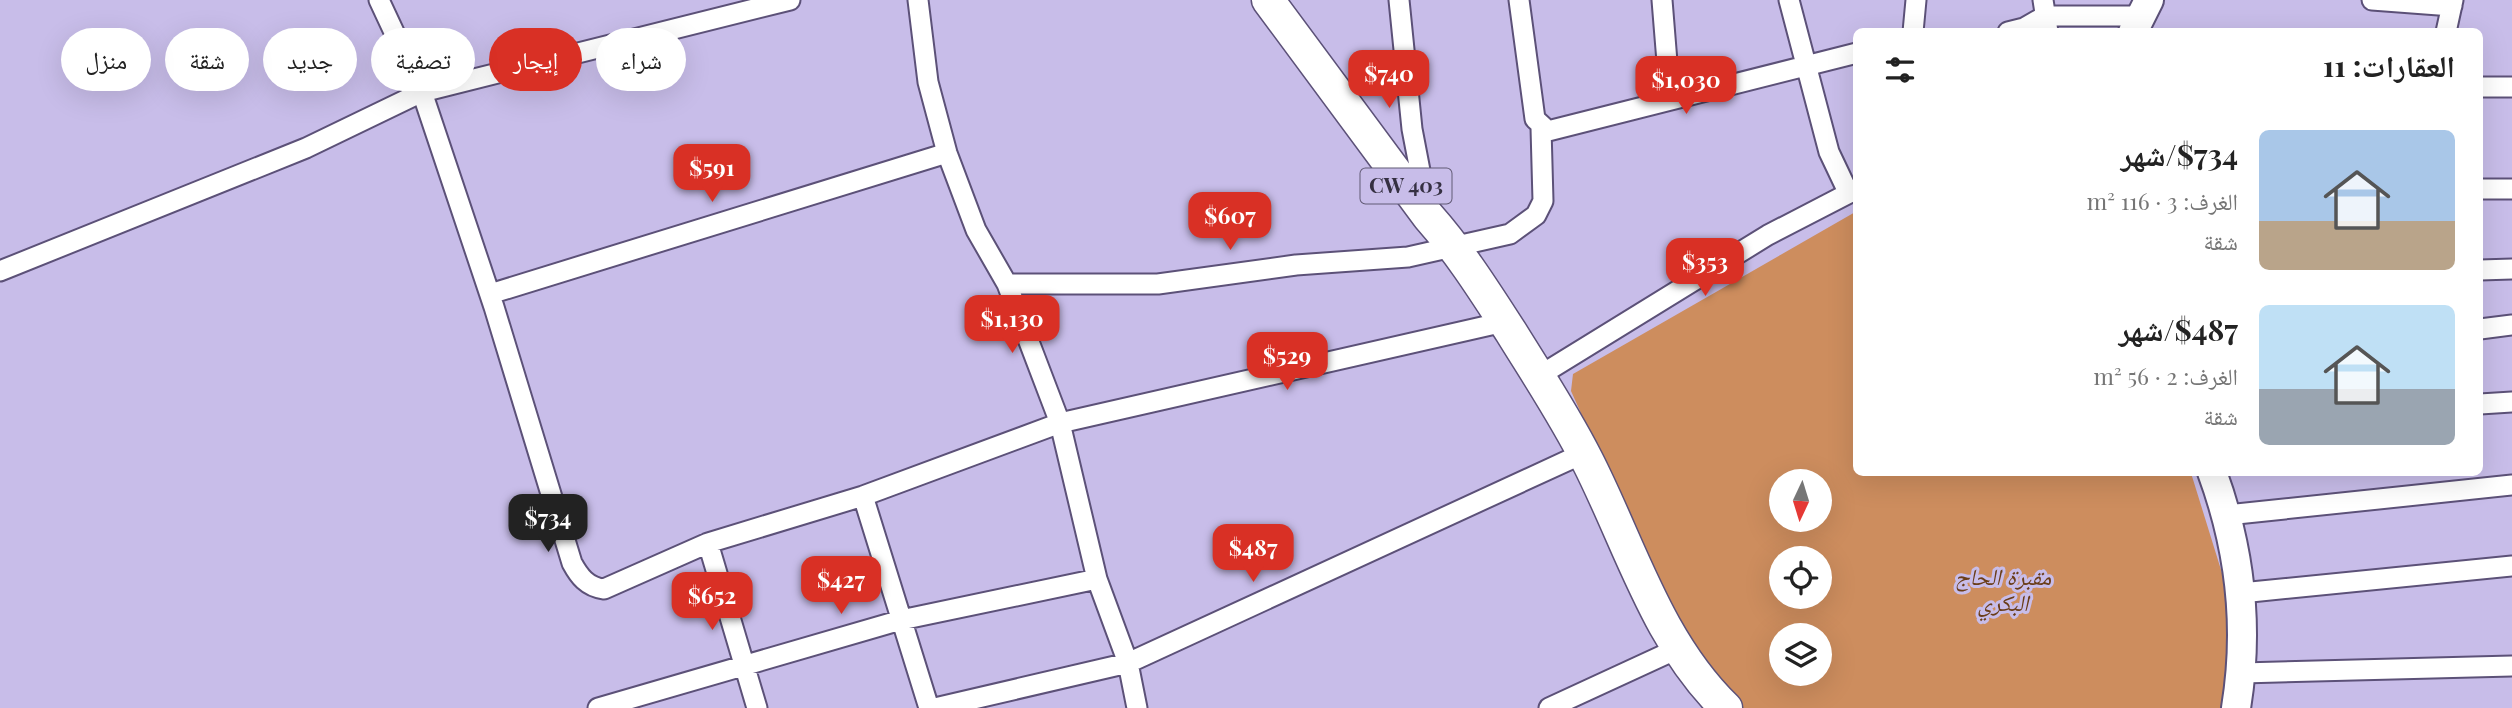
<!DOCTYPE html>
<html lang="ar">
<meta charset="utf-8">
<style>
:root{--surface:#fff;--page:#f2f2f2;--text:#222;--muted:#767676;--accent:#d93025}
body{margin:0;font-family:"Playfair Display","Noto Naskh Arabic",serif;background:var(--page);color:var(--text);direction:rtl;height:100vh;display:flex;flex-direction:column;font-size:26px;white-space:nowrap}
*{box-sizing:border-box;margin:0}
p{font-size:23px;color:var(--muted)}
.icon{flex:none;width:38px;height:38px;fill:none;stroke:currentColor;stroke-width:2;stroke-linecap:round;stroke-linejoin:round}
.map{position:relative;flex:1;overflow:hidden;direction:ltr}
.drawer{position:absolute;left:1853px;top:28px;width:630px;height:448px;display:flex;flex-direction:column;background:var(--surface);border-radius:10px;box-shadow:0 7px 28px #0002;direction:rtl}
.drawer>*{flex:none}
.banner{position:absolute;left:21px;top:28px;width:665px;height:63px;direction:rtl;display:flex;gap:14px}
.needle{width:46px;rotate:184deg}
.tools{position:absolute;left:1769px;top:469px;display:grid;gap:14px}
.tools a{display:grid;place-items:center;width:63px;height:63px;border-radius:50%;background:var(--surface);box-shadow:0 7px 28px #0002;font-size:35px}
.price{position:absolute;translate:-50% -60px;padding:0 16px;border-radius:14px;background:var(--accent);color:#fff;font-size:23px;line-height:46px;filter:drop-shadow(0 2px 4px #0008)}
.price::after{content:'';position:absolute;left:50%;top:42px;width:21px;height:16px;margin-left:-10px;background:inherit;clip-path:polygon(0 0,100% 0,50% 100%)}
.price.selected{background:#222;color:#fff}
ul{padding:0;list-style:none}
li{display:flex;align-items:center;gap:21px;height:175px;padding:0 28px}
li span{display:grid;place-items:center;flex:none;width:196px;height:140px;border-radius:10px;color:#555}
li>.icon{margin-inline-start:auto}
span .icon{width:84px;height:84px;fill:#fffc;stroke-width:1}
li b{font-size:30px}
h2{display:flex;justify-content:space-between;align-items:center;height:84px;padding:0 28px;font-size:30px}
.pill{padding:0 24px;border-radius:32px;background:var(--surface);box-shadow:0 7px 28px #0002;font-size:24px;line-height:63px}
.pill.selected{background:var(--accent);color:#fff}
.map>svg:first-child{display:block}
</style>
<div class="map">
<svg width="2512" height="708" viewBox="0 0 2512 708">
<rect width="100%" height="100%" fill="#c8bde9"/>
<!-- green -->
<path fill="#cd8d5e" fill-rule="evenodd" d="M1857,211V472L2191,473L2222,573L2231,624L2222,708H1735L1686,647L1571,391L1573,374ZM1782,481H1820V520H1782ZM1782,558H1820V597H1782ZM1782,635H1820V674H1782Z"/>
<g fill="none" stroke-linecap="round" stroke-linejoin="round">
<!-- street casing -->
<g stroke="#5c5178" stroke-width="23">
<path id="street" d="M379,0L422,92L494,307L572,563C579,576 587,587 604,589L708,543L863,496L1060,423L1504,322
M918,0L928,82L947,153L976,230L1007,284L1060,423L1097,579L1128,663L1137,708
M1399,0L1412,129L1427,207
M1519,0L1535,119L1548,131L1857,53
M1662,0L1670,99
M1789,0L1829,152L1848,192
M2043,0L2048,32
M2372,0L2452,6
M1913,32L1916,0
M2008,32L2024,28L2045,16H2139
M2446,32L2453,0
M2480,87H2512
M2480,189H2512
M2480,270L2512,269
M0,271L306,148L422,92L790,0
M1007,284H1158L1296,265L1408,257L1510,234L1536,215L1543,201L1541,128
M490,294L947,153
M2480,329L2512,325
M1539,376L1768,235L1857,189
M2480,404L2512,402
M863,496L929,708
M2227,515L2512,485
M708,543L757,708
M2241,593L2512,566
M2242,673L2512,666
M598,708L901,620L1097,579
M935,708L1128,663L1571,459
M1549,708L1666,654"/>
</g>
<!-- secondary casing -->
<g stroke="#5c5178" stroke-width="32">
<path id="secondary" d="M2133,32L2149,0
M2212,472C2240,548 2249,629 2236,708"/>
</g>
<!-- primary casing -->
<g stroke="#5c5178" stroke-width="35">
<path id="primary" d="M1268,0L1428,216C1460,252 1485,292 1511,332C1537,374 1565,416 1587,460C1630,544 1656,640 1726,708"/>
</g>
<!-- street -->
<use href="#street" stroke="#fff" stroke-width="19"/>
<!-- secondary -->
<use href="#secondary" stroke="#fff" stroke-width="28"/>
<!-- primary -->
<use href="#primary" stroke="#fff" stroke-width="32"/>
</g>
<g text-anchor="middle" stroke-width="6" stroke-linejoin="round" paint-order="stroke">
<!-- shield labels -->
<rect fill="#c8bde9" stroke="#615a74" stroke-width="2" x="1360.5" y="168.5" width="91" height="35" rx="5"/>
<g font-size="21" font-weight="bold" fill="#353042">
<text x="1406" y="193">CW 403</text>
</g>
<!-- park labels -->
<g font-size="23" font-style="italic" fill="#6a3d18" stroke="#c8bde9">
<text x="2003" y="585">مقبرة الحاج<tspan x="2003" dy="26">البكري</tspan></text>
</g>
</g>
</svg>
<div class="tools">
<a><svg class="needle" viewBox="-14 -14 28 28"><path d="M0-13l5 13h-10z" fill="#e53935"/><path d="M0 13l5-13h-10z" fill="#767676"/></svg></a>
<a><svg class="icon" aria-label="locate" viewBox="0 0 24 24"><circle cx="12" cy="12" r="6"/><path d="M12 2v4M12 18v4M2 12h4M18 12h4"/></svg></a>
<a><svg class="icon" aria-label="layers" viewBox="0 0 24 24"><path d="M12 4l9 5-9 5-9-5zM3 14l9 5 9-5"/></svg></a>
</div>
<b class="price" style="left:1389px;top:110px">$740</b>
<b class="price" style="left:1686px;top:116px">$1,030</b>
<b class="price" style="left:712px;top:204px">$591</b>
<b class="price" style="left:1230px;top:252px">$607</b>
<b class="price" style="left:1705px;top:298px">$353</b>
<b class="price" style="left:1012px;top:355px">$1,130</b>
<b class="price" style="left:1287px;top:392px">$529</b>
<b class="price selected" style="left:548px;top:554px">$734</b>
<b class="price" style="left:1253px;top:584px">$487</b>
<b class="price" style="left:841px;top:616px">$427</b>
<b class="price" style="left:712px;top:632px">$652</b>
<div class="banner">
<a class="pill">شراء</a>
<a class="pill selected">إيجار</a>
<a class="pill">تصفية</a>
<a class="pill">جديد</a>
<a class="pill">شقة</a>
<a class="pill">منزل</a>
</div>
<section class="drawer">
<h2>العقارات: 11<svg class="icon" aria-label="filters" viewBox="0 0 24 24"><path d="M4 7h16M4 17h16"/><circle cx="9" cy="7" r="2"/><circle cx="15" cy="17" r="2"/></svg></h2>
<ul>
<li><span style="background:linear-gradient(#a9c7e8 65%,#b9a48a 0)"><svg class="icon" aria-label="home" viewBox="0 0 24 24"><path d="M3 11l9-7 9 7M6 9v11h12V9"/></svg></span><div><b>$734/شهر</b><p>الغرف: 3 · 116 m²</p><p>شقة</p></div></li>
<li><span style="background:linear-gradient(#bfe0f5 60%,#9aa5b1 0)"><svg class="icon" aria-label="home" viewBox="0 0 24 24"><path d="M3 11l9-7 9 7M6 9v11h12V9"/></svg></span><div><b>$487/شهر</b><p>الغرف: 2 · 56 m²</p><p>شقة</p></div></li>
</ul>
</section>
</div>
